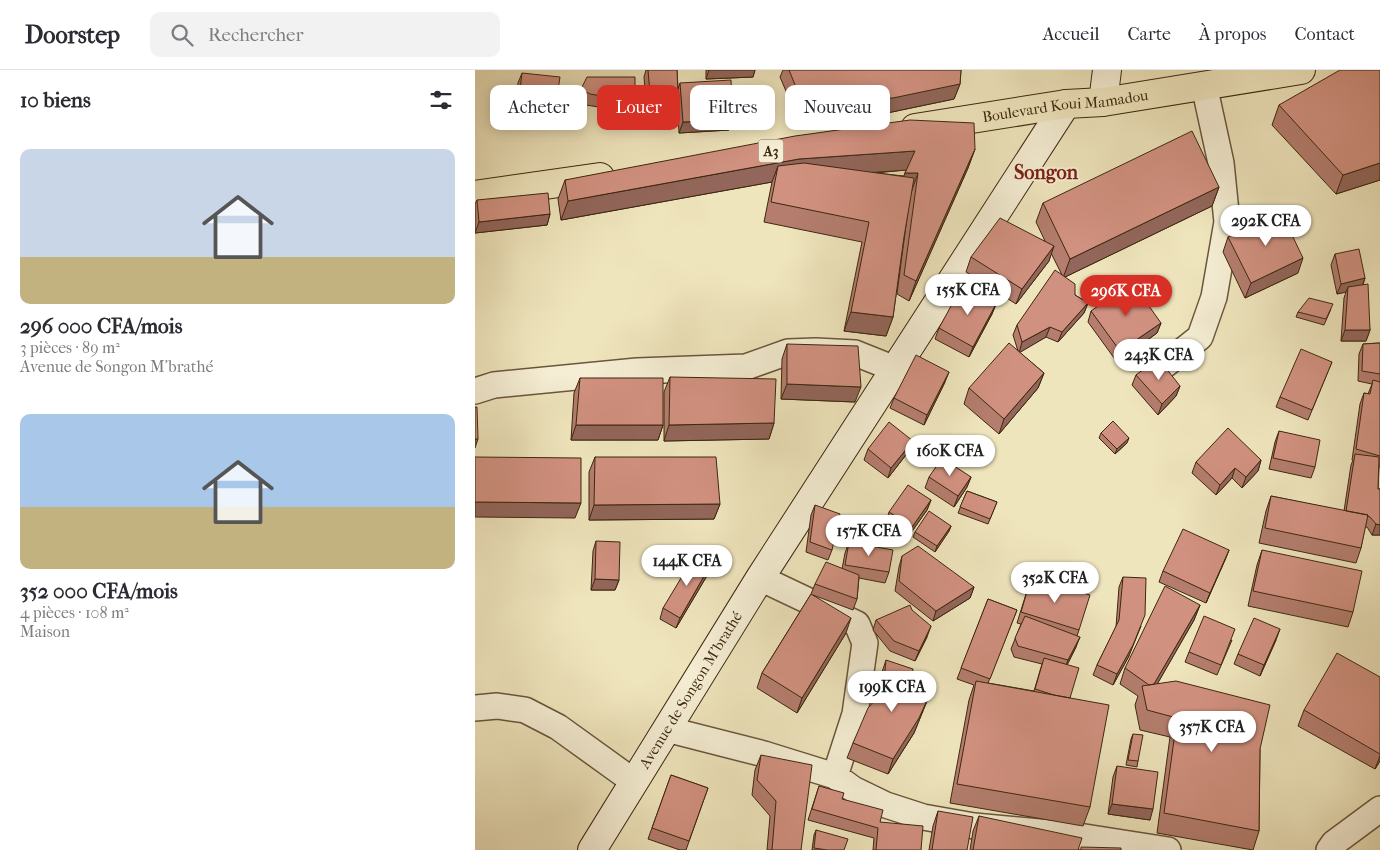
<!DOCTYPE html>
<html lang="fr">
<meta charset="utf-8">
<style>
:root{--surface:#fff;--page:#f2f2f3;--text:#2b2b33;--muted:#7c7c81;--line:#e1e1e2;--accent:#d93025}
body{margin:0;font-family:"IM FELL French Canon",serif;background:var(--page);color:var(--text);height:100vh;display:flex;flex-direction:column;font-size:19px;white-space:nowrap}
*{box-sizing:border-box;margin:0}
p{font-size:16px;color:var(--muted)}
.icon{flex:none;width:28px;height:28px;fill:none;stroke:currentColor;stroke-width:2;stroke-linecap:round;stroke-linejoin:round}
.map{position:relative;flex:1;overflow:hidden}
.side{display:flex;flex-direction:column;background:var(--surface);width:475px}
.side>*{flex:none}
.banner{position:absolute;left:15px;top:15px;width:475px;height:45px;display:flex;gap:10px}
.price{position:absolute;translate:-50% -42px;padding:0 11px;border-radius:18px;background:#fff;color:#222;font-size:16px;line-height:32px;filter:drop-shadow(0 1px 2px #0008)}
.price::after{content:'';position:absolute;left:50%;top:30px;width:15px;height:11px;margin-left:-8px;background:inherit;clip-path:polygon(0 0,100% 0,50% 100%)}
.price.on{background:var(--accent);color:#fff}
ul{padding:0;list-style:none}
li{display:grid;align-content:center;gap:10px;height:265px;padding:0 20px}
li span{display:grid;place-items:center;height:155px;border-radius:10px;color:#555}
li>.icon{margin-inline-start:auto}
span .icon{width:90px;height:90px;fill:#fffc;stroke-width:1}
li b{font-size:21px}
h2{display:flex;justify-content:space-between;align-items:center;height:60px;padding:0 20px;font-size:21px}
.chip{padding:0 18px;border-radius:10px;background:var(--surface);box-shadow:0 2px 12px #0003;font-size:18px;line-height:45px}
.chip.on{background:var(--accent);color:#fff}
header{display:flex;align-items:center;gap:30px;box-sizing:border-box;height:70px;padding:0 25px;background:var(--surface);border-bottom:1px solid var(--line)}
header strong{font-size:24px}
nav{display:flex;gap:28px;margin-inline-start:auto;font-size:18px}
.search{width:350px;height:45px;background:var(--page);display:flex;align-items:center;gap:12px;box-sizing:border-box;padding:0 18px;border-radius:10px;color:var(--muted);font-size:19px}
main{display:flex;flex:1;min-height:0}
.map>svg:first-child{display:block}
</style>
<header>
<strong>Doorstep</strong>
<div class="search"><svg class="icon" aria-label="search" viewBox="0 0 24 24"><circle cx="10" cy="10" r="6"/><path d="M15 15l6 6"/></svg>Rechercher</div>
<nav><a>Accueil</a><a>Carte</a><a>À propos</a><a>Contact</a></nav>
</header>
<main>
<section class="side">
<h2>10 biens<svg class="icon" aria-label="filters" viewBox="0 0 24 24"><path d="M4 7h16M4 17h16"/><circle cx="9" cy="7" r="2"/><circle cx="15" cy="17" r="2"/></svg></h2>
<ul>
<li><span style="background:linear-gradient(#c9d6e8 70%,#c2b280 0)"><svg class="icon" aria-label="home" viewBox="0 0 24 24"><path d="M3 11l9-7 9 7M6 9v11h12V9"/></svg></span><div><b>296 000 CFA/mois</b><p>3 pièces · 89 m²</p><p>Avenue de Songon M'brathé</p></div></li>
<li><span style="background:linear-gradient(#a9c7e8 60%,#c2b280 0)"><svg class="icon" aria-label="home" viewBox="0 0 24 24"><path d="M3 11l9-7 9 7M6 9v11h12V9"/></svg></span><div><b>352 000 CFA/mois</b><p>4 pièces · 108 m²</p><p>Maison</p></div></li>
</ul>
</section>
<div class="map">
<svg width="905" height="780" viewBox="0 0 905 780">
<rect width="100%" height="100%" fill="#efe5bd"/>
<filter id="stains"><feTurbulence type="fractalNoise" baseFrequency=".004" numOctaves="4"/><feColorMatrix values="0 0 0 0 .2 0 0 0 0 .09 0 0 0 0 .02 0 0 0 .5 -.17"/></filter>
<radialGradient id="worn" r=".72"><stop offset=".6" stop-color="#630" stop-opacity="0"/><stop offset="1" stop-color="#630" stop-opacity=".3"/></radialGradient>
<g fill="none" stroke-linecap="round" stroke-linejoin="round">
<!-- street casing -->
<g stroke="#6a563a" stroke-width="28">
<path id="street" d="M686,298L725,267L739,227L752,152L746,93L729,15
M0,321L19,315L162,301L271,297L313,282L341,281L380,283L420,299
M285,508L382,554L390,573L380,644L360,706
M0,638L22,636L50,640L83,657L158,711
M191,659L289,684L360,706L378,719L411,735L448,747L499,756L597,765L693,780
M854,780L859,773L905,739"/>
</g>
<!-- secondary casing -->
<g stroke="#3d270f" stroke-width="30">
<g id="secondary">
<path d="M628,32L632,0"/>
<path id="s1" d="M117,780L285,508L591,34"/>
</g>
</g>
<!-- primary casing -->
<g stroke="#3d270f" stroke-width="30">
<g id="primary">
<path id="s2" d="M440,58L591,34L628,32L826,0"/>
<path d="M0,125L125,107"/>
</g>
</g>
<!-- street -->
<use href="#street" stroke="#f5eed4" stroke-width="25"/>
<!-- secondary -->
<use href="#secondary" stroke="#f5eed4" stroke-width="28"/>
<!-- primary -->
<use href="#primary" stroke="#efe5bd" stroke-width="28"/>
</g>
<!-- wall -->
<path fill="#b47d6e" stroke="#3d270f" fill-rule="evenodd" d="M171,0H202L203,19L205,13L258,50L254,60L204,63L202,27L200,33L171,34L169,7Z
M231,0H280L278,7L231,9Z
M308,0H486L485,14L479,29L412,43L322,47L305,7Z
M905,0V110L861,124L797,55L804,35Z
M47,3L78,44L40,39L43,13Z
M106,19L160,32L156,42L111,35L102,30Z
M500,79L493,98L434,231L422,224L433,140L429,167L418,247L411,266L369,261L387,172L289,152L297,112L86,150L83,129L90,110ZM431,100L429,106L401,103Z
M744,117L737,136L590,207L600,225L613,233L609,243L583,272L571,267L544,282L569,303L563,318L524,364L489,334L494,318L543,281L538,265L542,255L587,205L576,183L574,191L541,234L491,202L496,187L570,171L561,152L568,133Z
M2,130L75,144L72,155L0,163V134Z
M753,167L823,203L770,228L748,182Z
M860,184L890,208L888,215L895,260L891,271H866L869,228L871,222L862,224L856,195Z
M521,234L517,244L494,287L460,269L464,258Z
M856,239L849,255L821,247L823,242Z
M616,241L686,253L682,263L642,292L613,252Z
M905,273V397H904L903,419H905V465H897L892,457H890L886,478L881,493L784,473L791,441L796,426L869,441L876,395L878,390H877L885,334L889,323L893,324L897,314L883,311L884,284L888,274Z
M312,274L380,332L306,329L307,289Z
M857,292L833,350L801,337L805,327Z
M661,305L705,316L701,326L683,345L657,315Z
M195,307L299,353L294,369L189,371V322Z
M105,308L188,355L183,370H96L99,323Z
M470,312L449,355L415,338L419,328Z
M804,361L840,397L836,408L794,399L800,372Z
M626,363L652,373L640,384L624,368Z
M438,371L434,381L413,408L389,390L393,379Z
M120,387L245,434L239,449L114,450V402Z
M786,390L783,401L767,418L757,408L741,425L717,403L721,392Z
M454,407H496L492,417L479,437L450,418Z
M492,421L522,432L513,454L483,443Z
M456,430L452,440L433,467L411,452L414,442Z
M340,435L357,480L353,490L331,482L336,445Z
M476,456L474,461L460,482L438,467L440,462Z
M121,471L144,510L140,520H116L118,481Z
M374,472L414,502L410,513L384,508L382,529L378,540L338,525L371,563L322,643L282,618L287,603L336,524L340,514L367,499L370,483Z
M754,480L750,490L731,533L684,512L688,501Z
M787,480L878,542L873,557L773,536L782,495Z
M427,486L499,517L495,528L458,551L420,521L424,497Z
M236,494L233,504L201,558L185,549L188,538Z
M648,507L654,586L638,615L618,605L622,595L641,557L644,517Z
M556,508L604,560L602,566L601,577L592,595L595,628L615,737L608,756L475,733L494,630L499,615L482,609L513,529L542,540L513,613L559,621L567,594L539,587L536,579L546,554L542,553Z
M725,535L719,550L682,614L785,679L784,761L778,780L682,763L695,667L665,660L660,635L663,626L645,614L650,598Z
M401,550L452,567L440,591L415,581L398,560Z
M757,570L742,605L710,592L714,582Z
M801,570L785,606L759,594L763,584Z
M411,590L436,618L454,626L439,663L413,704L372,688L378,673L403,626L406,605Z
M905,607V691L900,699L823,656L829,640Z
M658,664L663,691L662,697L651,695L656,669Z
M286,685L326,780H292L295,746L277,725L280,700Z
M642,696L675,750L633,744L638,707Z
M196,705L233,718L211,780H205L173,769Z
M344,716L367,729L405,752L446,780H398L399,768L333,750Z
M463,741L492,780H454L458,756Z
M504,746L603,780H495L498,761Z
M341,760L369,780H337L339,765Z"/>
<!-- shaded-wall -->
<path fill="#92665a" stroke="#3d270f" d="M234,0H280L278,7L231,9Z
M485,14L479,29L412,43L322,47L327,32Z
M203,22L200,33L171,34L175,23Z
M44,29L81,33L78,44L40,39Z
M258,50L254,60L204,63L208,52Z
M500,79L493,98L434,231L441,211Z
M440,81L433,100L317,108L303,96L297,112L86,150L93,131L324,89Z
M905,93V110L861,124L868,105Z
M430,103H443L436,123L423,122Z
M744,117L737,136L588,208L595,189Z
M75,144L72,155L0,163L4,152Z
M579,176L574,191L541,234L547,219Z
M828,188L823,203L770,228L776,213Z
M890,208L886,219L873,217L871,222L862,224L866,214Z
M613,233L609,243L583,272L587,262Z
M521,234L517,244L494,287L498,277Z
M376,242L418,247L411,266L369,261Z
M686,253L682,263L642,292L645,281Z
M575,257L571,267L544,283L547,272Z
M870,260H895L891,271H866Z
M474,302L470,312L449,355L452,345Z
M569,303L563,318L524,364L529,349Z
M312,314L386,317L380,332L306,329Z
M705,316L701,326L683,345L687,334Z
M299,353L294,369L189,371L194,355Z
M101,355H188L183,370H96Z
M654,368L652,373L640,384L642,379Z
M0,369H3L0,378Z
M438,371L434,381L413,408L416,398Z
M786,390L783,401L767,418L771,407Z
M760,398L757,408L741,425L745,415Z
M496,407L492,417L479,437L483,426Z
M456,430L452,440L433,467L437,457Z
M0,432L106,433L100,448L0,447Z
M245,434L239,449L114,450L119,435Z
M901,454L905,455V465H897Z
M476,456L474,461L460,482L462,476Z
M754,480L750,490L731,533L735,523Z
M236,494L233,504L201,558L205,548Z
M120,509L144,510L140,520H116Z
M499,517L495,528L458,551L461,541Z
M725,535L719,550L672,632L677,617Z
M376,548L371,563L322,643L327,628Z
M456,556L452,567L440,591L444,581Z
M666,556L654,586L638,615L642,604Z
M805,559L801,570L785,606L789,595Z
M605,567L601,577L589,601L593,590Z
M454,626L439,663L413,704L418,689Z
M905,686V691L900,699Z
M637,734L678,739L675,750L633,744Z"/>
<!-- building -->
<path fill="#d19180" stroke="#3d270f" d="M173,0H202L203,22L175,23Z
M314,0H486L485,14L418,28L327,32Z
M865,0H905V93L868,105L804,35Z
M47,3L85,7L81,33L44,29Z
M112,7H160V32L115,24L106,19Z
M256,10L258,50L208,52L205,13Z
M435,50L499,53L500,79L441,211L429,205L443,103H430L440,81L324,89L93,131L90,110L320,66Z
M717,61L744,117L595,189L568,133Z
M329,93L439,108L429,167L418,247L376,242L394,152L296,132L303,96Z
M73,123L75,144L4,152L2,130Z
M806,142L828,188L776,213L753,167Z
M525,148L579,176L547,219L496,187Z
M884,179L890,208L866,214L860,184Z
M580,200L600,214V225L613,233L587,262L575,257L547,272L542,255Z
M657,212L686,253L645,281L616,241Z
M893,214L895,260H870L873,217Z
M487,216L521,234L498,277L464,258Z
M834,228L858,234L851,249L823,242Z
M534,273L569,303L529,349L494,318Z
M905,273V304L887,301L888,274Z
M312,274L383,276L386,317L312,314Z
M826,279L857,292L837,340L805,327Z
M441,285L474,302L452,345L419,328Z
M683,288L705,316L687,334L661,305Z
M195,307L301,309L299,353L194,355Z
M105,308H188V355H101Z
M898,310L905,312V386L881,379L889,323L895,324Z
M0,337H2L3,369H0Z
M638,351L654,368L642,379L626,363Z
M414,352L438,371L416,398L393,379Z
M753,358L786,390L771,407L760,398L745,415L721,392Z
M804,361L845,370L840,397L798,388Z
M880,384L904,387L903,419H905V455L901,454L895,447L892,446L893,445L871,441Z
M0,387L106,388V433L0,432Z
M120,387H241L245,434L119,435Z
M467,388L496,407L483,426L454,407Z
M433,415L456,430L437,457L414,442Z
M492,421L522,432L515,449L485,437Z
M796,426L893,445L886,478L790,458Z
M340,435L365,444L357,480L335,472Z
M454,441L476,456L462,476L440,462Z
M708,459L754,480L735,523L688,501Z
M121,471L145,472L144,510L120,509Z
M374,472L418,480L414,502L370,495Z
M443,476L499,517L461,541L424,511L427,486Z
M787,480L887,501L878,542L778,521Z
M220,485L236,494L205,548L188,538Z
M351,492L384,505L382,529L340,514Z
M648,507L671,508L670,545L658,575L642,604L622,595L644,550Z
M556,508L615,525L604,560L546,542Z
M690,516L725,535L679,614L674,615L650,598Z
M336,524L376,548L327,628L287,603Z
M513,529L542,540L515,609L486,598Z
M435,535L437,540L456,556L444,581L419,571L401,550Z
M550,546L605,567L593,590L543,576L540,568Z
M729,546L760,559L746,595L714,582Z
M779,548L805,559L789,595L763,584Z
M862,583L905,607V684L829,640Z
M569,588L604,598L595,628L579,625L560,619Z
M411,590L438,599L436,618L454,626L444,648L418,689L378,673L393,638L408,621Z
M501,611L634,635L615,737L482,714Z
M701,611L795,635L785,679L784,761L689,743L702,648L672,640L667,616Z
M658,664L668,665L663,691L653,690Z
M286,685L337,695L326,780H297L301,731L282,710Z
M642,696L683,702L678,739L637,734Z
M196,705L233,718L214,771L177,758Z
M344,716L369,723L367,729L408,740L405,752L448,756L446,780H401L403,758L337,739Z
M463,741L498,747L492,780H457Z
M504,746L607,768L603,780H498Z
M341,760L373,769L369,780H352L339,778Z
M606,777L646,778V780H606Z"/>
<g text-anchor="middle" stroke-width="4" stroke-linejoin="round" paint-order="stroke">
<!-- shield labels -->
<rect fill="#f5eed4" stroke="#74634a" stroke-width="1" x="283.5" y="69.5" width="25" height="23" rx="4"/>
<g font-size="14" font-weight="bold" fill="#3d270f">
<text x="296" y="86">A3</text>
</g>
<!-- street labels -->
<g font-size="15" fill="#3d270f" stroke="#f5eed4">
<text dy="5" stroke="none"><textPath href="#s2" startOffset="152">Boulevard Koui Mamadou</textPath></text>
<text dy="5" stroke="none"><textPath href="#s1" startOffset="188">Avenue de Songon M'brathé</textPath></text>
</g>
<!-- district labels -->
<g font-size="20" font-weight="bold" fill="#7a1f14" stroke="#f5eed4">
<text x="571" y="109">Songon</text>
</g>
</g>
<rect width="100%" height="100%" filter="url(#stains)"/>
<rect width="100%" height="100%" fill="url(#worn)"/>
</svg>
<b class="price" style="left:791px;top:177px">292K CFA</b>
<b class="price" style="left:493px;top:246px">155K CFA</b>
<b class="price on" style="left:651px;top:247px">296K CFA</b>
<b class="price" style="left:684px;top:311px">243K CFA</b>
<b class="price" style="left:475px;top:407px">160K CFA</b>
<b class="price" style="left:394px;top:487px">157K CFA</b>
<b class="price" style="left:212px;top:517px">144K CFA</b>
<b class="price" style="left:580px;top:534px">352K CFA</b>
<b class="price" style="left:417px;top:643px">199K CFA</b>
<b class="price" style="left:737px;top:683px">357K CFA</b>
<div class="banner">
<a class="chip">Acheter</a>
<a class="chip on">Louer</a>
<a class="chip">Filtres</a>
<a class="chip">Nouveau</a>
</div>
</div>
</main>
